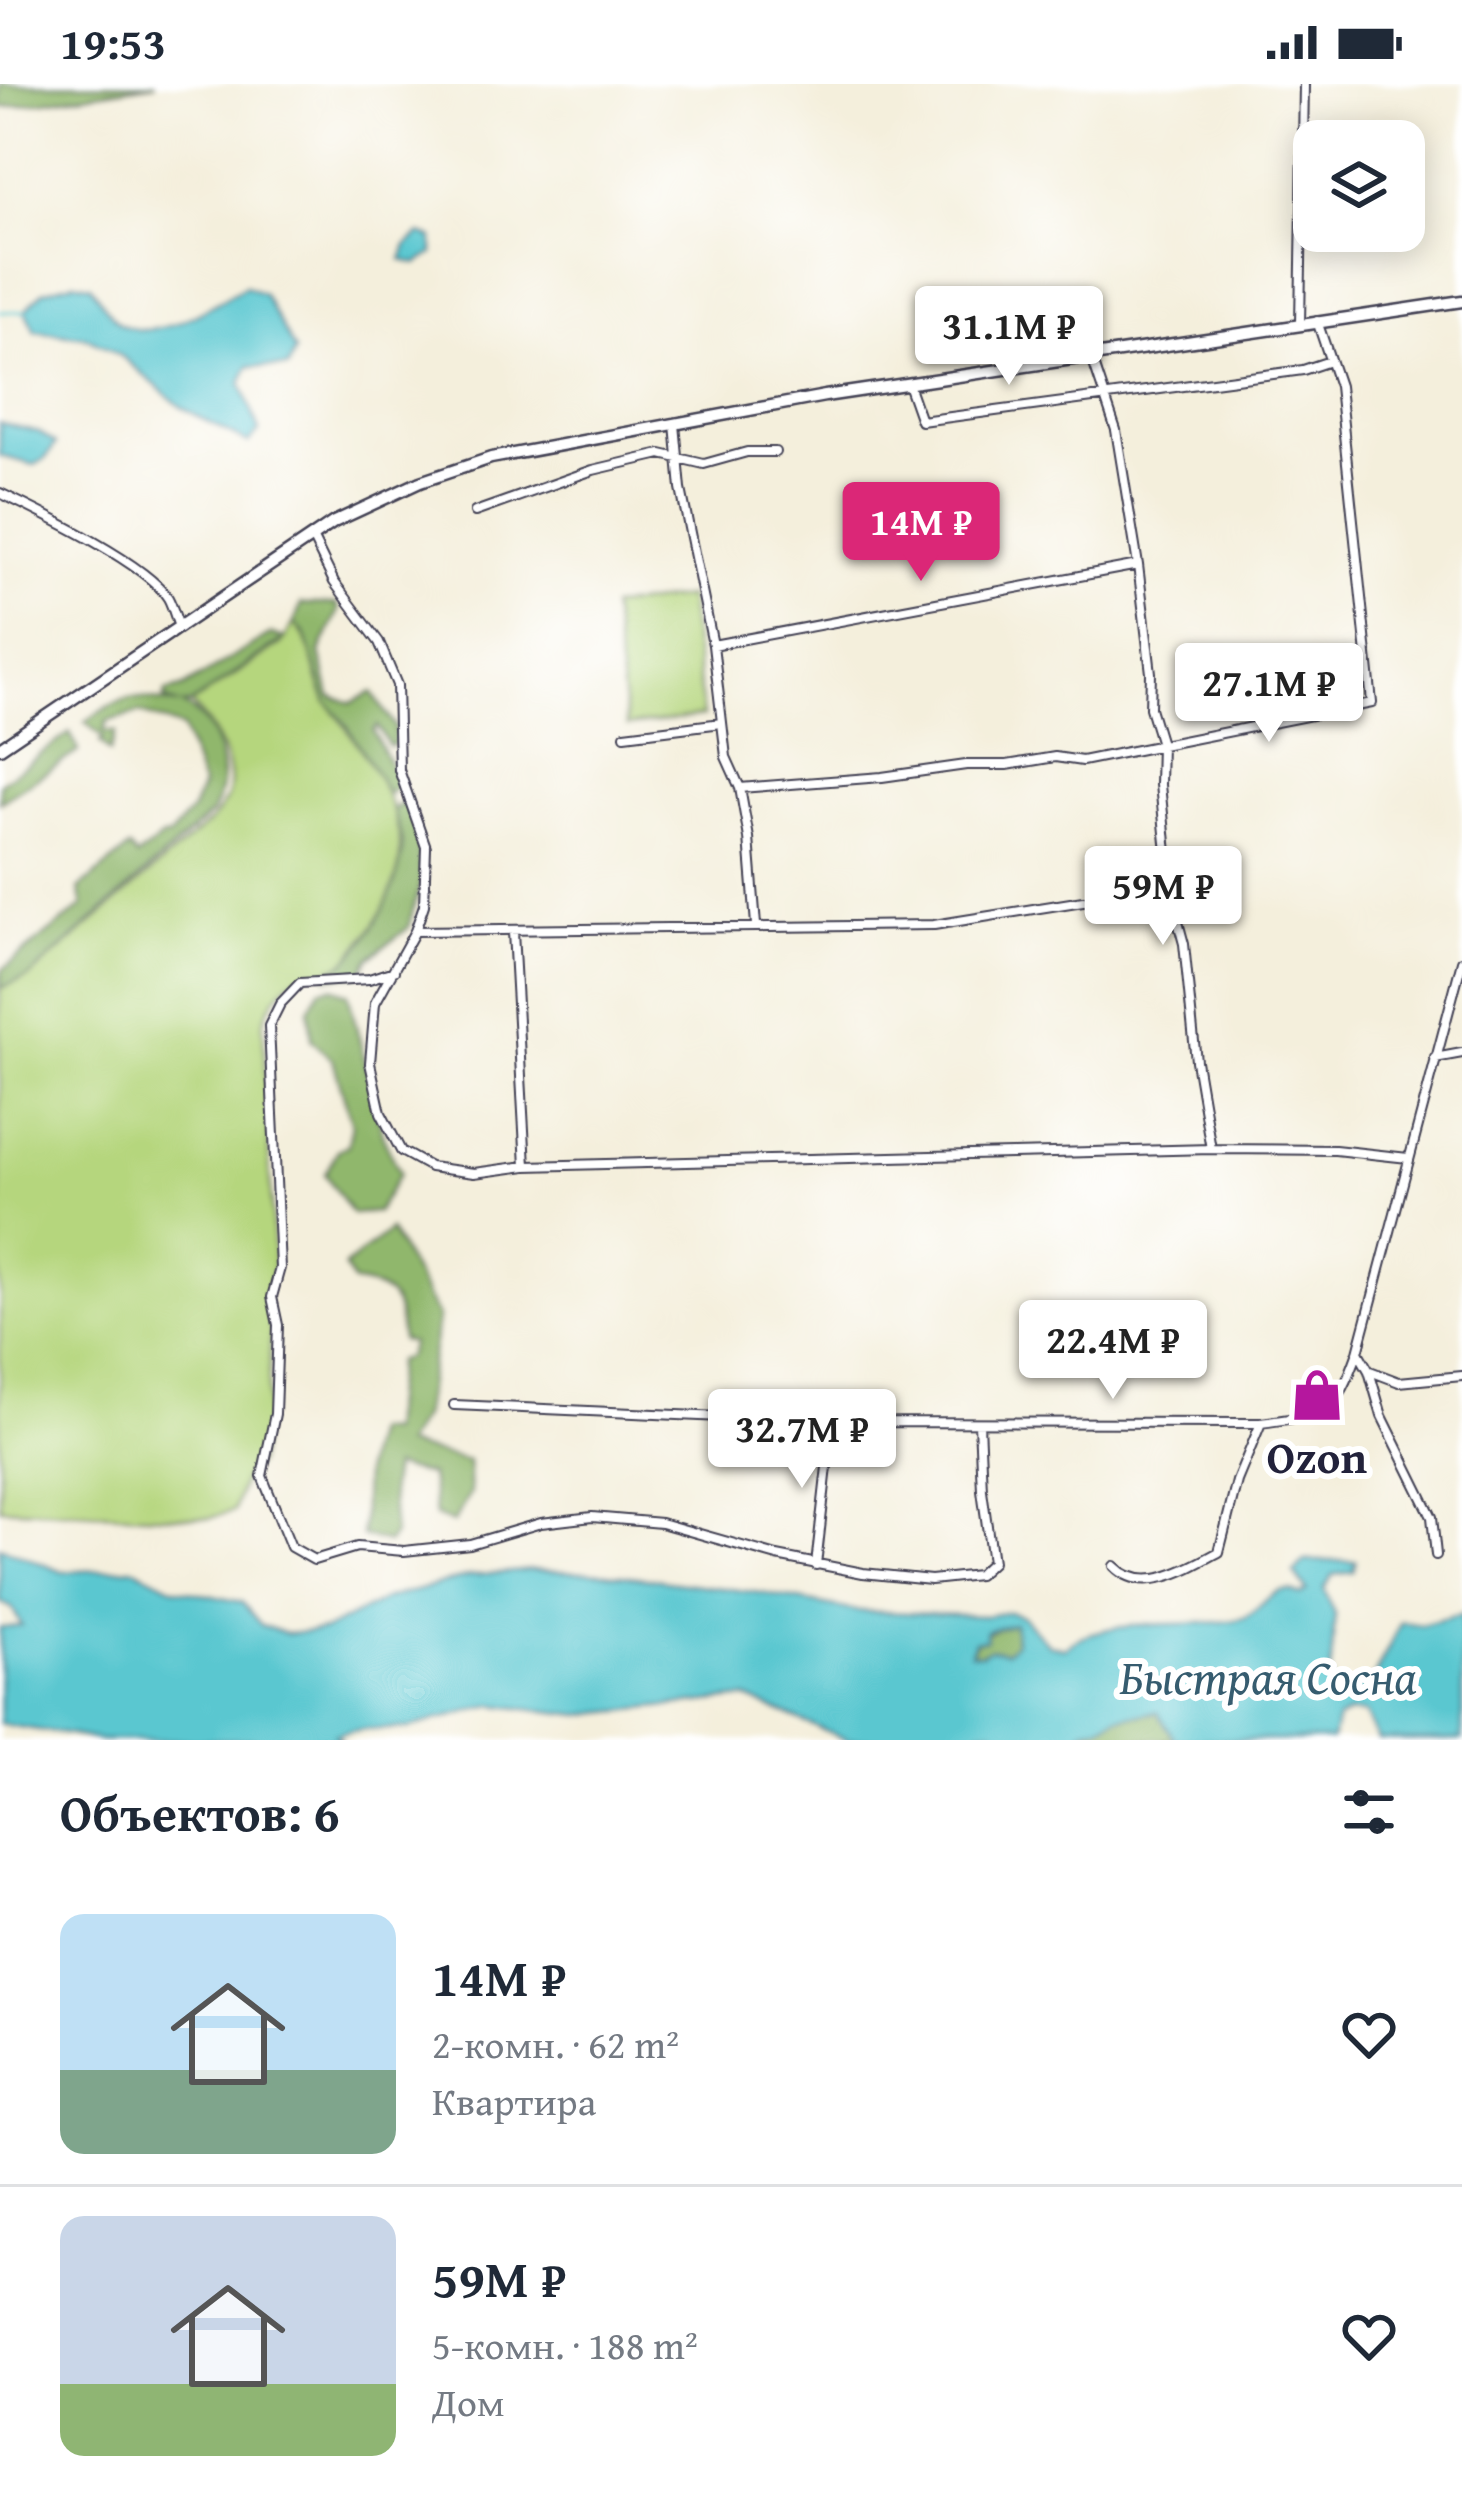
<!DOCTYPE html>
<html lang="ru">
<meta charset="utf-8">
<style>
:root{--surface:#fff;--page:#f6f6f7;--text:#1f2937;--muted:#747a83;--line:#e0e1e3;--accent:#db2777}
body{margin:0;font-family:"Gentium Book Plus",serif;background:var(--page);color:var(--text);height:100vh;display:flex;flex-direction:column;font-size:45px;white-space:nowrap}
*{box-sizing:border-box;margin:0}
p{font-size:39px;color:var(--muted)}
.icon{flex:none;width:66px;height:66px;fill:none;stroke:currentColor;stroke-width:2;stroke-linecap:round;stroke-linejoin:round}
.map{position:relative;height:1656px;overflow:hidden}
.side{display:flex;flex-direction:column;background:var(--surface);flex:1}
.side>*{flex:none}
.fabs{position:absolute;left:1293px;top:36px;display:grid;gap:24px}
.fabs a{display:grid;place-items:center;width:132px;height:132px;border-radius:24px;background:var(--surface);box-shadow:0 6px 30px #0003;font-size:60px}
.price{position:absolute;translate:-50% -102px;padding:0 27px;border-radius:12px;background:#fff;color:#222;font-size:39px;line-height:78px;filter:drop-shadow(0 3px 6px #0008)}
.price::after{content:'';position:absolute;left:50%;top:72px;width:36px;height:27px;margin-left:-18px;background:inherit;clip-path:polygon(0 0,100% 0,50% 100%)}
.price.selected{background:var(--accent);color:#fff}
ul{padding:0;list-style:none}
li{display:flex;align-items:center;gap:36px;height:300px;padding:0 60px}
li+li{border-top:3px solid var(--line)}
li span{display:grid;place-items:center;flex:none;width:336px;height:240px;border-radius:24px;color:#555}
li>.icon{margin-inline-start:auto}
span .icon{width:144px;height:144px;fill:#fffc;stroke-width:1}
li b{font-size:51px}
h2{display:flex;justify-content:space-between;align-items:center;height:144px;padding:0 60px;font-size:51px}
.status{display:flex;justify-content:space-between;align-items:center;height:84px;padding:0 60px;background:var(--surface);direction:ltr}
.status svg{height:33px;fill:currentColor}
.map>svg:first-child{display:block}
</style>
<div class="status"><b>19:53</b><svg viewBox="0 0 49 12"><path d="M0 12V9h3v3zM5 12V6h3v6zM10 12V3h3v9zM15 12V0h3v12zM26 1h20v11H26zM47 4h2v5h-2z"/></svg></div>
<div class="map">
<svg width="1462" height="1656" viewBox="0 0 1462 1656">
<rect width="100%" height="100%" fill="#fff"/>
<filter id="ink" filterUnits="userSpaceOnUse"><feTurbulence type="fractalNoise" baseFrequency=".00833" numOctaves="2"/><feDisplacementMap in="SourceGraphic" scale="24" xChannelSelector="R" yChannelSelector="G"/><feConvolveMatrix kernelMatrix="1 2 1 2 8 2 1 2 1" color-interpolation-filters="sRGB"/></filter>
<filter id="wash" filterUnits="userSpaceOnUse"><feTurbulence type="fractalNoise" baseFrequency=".004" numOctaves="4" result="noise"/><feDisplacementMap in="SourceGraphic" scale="48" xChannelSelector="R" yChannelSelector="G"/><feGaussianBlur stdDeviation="2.7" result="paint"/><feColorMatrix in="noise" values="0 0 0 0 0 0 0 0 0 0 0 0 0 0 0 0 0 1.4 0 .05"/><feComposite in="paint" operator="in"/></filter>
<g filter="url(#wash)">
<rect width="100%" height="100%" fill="#f4efdc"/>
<!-- green -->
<path fill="#b5d67d" stroke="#6c7c5c" stroke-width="3" d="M688,513L703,632L627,642L611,523Z
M294,539C317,561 312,597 330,621C383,693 437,769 367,851C359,860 348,879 337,884C326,889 312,887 301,891C283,897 268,923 263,940L274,1183L265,1214L271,1248L267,1327L257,1380L243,1396L234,1427L210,1434L0,1424V904L29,893L212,736C217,729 226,719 228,710C236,681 211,638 191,620L281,560Z"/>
<!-- forest -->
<path fill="#90b76c" stroke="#596c54" stroke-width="3" d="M0,0H156L0,24Z
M301,520H337L339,526L320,568L330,612L352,619L372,608L395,643V661L389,662L377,642L373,647L400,701L388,710L348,643L326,617L305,550L294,539Z
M271,550L285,554L191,620L183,621C221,641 232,692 212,729L29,893L0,904L2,886L83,822L79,805L129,764L137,773L162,753H169L192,726L202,702L182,644L140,629L107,637L104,647L116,648L110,668L100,658L103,654L85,638C127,609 128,611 178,621L164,615L166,608L184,603Z
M70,649L79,667L0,718V699Z
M405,717L418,752L421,798L408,844L369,874L361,890L327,893L329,886C362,879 402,797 402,764C402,752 396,738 393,726Z
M332,903L348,909L384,1055L400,1089L377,1128L352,1130L325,1090L338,1066L348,1061L352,1040L333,976L312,956L309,925L320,905Z
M390,1146L438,1233L423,1331L404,1361L468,1377L470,1410L453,1439L435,1432L430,1391L393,1383L390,1402L394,1450L388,1459L362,1452L364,1384L373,1347L389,1348L396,1278L407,1273L411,1259L401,1256C398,1218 395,1204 354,1199L344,1183Z
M1014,1539L1015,1559L1006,1568L971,1570C977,1547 994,1547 1014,1539Z
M1158,1628L1175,1656H1077L1085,1645L1101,1642L1117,1633Z"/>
<!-- water -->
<path fill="#5ac7d0" stroke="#3e7486" stroke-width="3" fill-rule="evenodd" d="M420,150L433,154V170L417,180L402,176L407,161Z
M74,198L90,201C99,212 109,232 120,239C156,262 214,220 245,202L263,210L295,267L288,284L249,282L241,298L259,347L248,359L181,323L120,271L86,253L35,247L25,227L43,207Z
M0,339L39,348L56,360L45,375L35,381L0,372Z
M0,1463L63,1488L134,1484L174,1504L242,1518L261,1541L286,1550L325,1546L386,1515L469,1492L532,1486L606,1489L761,1509L857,1527L985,1532L1009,1528L1022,1532L1049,1561L1065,1564C1091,1535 1179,1542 1218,1538C1227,1537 1238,1537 1246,1533C1265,1521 1276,1496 1300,1511L1307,1507L1294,1489L1305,1477H1356L1353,1488L1333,1491L1324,1505L1335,1531L1330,1590L1336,1604L1351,1606L1371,1599L1401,1538L1421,1541L1462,1530V1656H1378L1365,1630L1350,1629L1338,1635L1331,1656H1175L1158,1628L1117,1633L1101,1642L1085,1645L1077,1656H1003L993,1646L980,1647L975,1656H848L747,1614L581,1631L493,1621L406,1645H364L335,1650L341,1656H102L0,1640V1544L22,1542L12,1524L0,1518ZM1014,1540L1015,1559L1006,1568L989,1565L981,1570L971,1569L974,1557L986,1556V1547Z"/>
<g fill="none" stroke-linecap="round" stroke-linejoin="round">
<!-- stream -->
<path stroke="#5ac7d0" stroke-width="3" d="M0,228L25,227"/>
</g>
</g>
<g filter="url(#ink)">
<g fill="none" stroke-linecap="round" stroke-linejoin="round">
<!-- minor casing -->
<g stroke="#424153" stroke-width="12">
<path id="minor" d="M1300,240L1304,0
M1092,274L1116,346L1138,481L1151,589L1150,624L1161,660L1160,701L1172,816L1184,860L1196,977L1211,1065
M908,300L921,337L1303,286L1330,277
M675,340L681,405L713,561L726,673L740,704L749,754L756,841
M0,409C39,428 146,479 168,514C172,521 175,532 178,540
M475,428L593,386L661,370L704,380L747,368H775
M312,453L334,498L379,558L397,601L399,686L426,763L424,821L415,847L375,919L370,979L381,1029L401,1067L430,1083L474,1089L526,1082L1211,1065L1335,1066L1408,1074
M713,561L1138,481
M625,651L722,639
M740,704L882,693L966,681H1007L1055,673L1082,677L1372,619L1339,302L1317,237
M415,847L934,841L1083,817L1172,816
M513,848L526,1082
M394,887L369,895L300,899L280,920L269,942L280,1184L272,1213L278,1241L275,1330L262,1392L291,1463L314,1476L357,1463L404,1467L470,1460L541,1439L592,1433L661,1439L777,1472L863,1489L931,1496L978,1491L992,1478L982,1406L979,1339
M1435,974L1462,969
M1358,1268L1369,1287L1382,1332L1432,1433L1436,1471
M1370,1287L1399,1298L1462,1292
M454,1321L832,1338L1261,1339C1327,1329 1334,1335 1358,1268L1462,877
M816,1481L832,1338
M1114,1482C1143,1512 1188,1485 1219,1468L1237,1397L1261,1339"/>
</g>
<!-- major casing -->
<g stroke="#424153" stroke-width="15">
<path id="major" d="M0,664L334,438L420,398L491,374L825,312L1462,217"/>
</g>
<!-- minor -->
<use href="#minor" stroke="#fff" stroke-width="8"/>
<!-- major -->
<use href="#major" stroke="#fff" stroke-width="10"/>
</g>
</g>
<!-- icons -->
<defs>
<g id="shop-bare" transform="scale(4.14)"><path d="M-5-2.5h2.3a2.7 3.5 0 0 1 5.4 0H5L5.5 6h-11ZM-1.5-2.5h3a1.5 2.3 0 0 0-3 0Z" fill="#b5179e" stroke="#fff" stroke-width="2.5" paint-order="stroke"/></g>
</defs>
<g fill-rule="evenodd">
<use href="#shop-bare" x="1317" y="1311"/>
</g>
<g text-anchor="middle" stroke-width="12" stroke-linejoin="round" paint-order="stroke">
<!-- poi labels -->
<g font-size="45" font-weight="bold" fill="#22223b" stroke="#fff">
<text x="1317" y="1389">Ozon</text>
</g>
<!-- water labels -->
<g font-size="48" font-style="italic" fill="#365c6f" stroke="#fff">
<text x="1268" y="1610">Быстрая Сосна</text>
</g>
</g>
</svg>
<div class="fabs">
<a><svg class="icon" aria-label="layers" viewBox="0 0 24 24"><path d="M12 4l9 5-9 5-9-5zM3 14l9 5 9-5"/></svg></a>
</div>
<b class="price" style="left:1009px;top:304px">31.1M ₽</b>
<b class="price selected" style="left:921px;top:500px">14M ₽</b>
<b class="price" style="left:1269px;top:661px">27.1M ₽</b>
<b class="price" style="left:1163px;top:864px">59M ₽</b>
<b class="price" style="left:1113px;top:1318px">22.4M ₽</b>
<b class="price" style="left:802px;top:1407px">32.7M ₽</b>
</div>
<section class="side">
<h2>Объектов: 6<svg class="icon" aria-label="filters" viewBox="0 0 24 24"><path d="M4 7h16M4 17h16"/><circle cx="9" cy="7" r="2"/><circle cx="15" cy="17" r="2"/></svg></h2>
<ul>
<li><span style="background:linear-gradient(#bfe0f5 65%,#7fa58c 0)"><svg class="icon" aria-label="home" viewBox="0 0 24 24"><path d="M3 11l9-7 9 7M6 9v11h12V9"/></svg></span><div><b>14M ₽</b><p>2-комн. · 62 m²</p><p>Квартира</p></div><svg class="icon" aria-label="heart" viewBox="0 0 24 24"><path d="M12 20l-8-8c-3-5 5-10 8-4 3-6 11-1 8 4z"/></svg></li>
<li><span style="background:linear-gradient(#c9d6e8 70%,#8fb573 0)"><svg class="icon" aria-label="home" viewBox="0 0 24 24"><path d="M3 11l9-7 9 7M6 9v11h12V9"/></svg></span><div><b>59M ₽</b><p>5-комн. · 188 m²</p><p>Дом</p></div><svg class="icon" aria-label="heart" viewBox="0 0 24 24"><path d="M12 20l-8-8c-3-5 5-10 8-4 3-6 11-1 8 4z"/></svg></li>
</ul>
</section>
